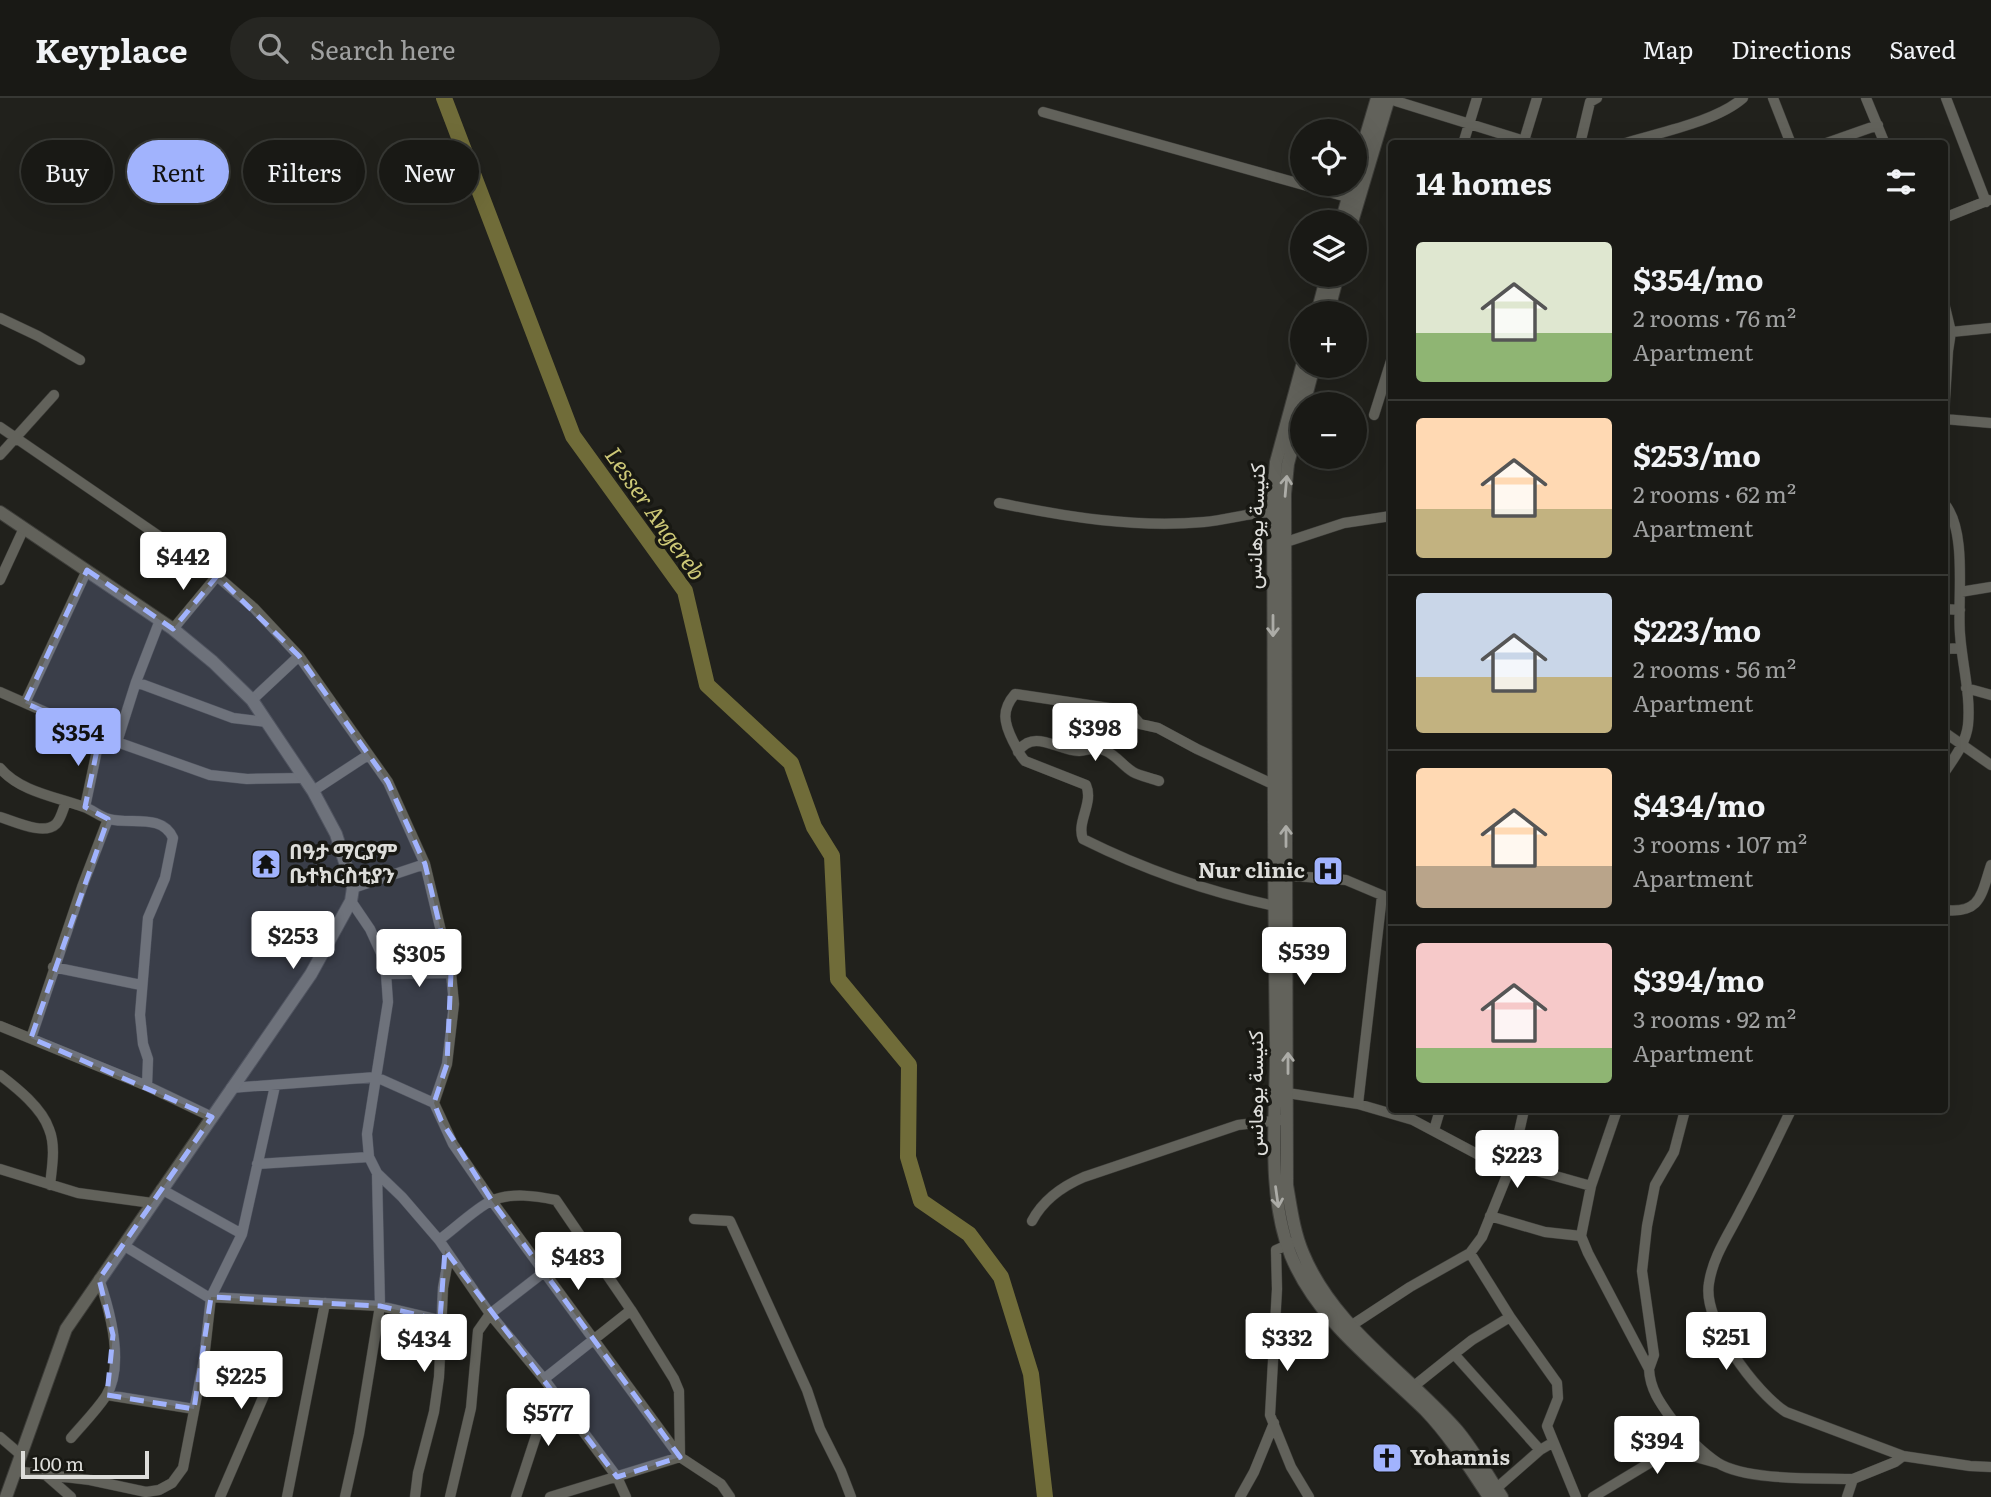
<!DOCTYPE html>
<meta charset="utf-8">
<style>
:root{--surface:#191915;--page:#262622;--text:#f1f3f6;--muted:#9fa0a0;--line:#373834;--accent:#a1b3fd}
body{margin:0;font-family:Literata,Vazirmatn,"Noto Sans Ethiopic",serif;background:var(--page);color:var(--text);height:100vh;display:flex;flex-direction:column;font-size:26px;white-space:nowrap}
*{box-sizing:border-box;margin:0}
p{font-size:23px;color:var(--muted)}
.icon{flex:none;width:38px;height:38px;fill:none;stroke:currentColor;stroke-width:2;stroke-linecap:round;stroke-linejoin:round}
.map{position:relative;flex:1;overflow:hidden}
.sheet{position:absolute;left:1388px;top:42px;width:560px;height:973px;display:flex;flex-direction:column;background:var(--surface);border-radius:7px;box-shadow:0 7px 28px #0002,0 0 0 2px var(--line)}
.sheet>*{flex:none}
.hud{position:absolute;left:21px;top:42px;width:665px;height:63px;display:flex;gap:14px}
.tools{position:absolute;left:1290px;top:21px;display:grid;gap:14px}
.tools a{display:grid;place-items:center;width:77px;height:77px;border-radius:50%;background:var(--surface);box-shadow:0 7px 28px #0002,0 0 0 2px var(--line);font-size:35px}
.scale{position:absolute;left:21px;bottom:18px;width:128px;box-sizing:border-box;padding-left:7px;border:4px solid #ddddda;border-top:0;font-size:19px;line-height:24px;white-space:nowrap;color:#ddddda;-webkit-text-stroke:5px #181813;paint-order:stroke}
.price{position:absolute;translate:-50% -60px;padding:0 16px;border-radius:7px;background:#fff;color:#222;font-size:23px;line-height:46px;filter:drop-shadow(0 2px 4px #0008)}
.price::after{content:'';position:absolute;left:50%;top:42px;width:21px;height:16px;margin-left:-10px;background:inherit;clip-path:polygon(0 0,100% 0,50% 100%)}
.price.on{background:var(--accent);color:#111}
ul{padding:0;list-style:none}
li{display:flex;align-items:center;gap:21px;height:175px;padding:0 28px}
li+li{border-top:2px solid var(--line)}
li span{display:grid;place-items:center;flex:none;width:196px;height:140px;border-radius:7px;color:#555}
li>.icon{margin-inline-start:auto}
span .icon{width:84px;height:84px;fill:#fffc;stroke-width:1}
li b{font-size:30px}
h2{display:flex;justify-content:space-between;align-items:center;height:84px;padding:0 28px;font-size:30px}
.pill{padding:0 24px;border-radius:32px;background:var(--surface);box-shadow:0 7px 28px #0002,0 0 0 2px var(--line);font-size:24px;line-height:63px}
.pill.on{background:var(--accent);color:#111}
header{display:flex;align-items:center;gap:42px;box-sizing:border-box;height:98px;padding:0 35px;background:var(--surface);border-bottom:2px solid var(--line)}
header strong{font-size:33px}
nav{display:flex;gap:38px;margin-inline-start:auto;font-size:24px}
.search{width:490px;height:63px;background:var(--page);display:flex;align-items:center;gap:18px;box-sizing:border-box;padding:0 24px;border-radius:38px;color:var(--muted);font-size:26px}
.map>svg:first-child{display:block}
</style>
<header>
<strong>Keyplace</strong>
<div class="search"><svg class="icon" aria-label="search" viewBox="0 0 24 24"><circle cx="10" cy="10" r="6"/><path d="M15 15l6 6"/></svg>Search here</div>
<nav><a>Map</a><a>Directions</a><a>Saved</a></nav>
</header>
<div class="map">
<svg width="1991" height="1399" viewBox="0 0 1991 1399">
<rect width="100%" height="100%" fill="#21211c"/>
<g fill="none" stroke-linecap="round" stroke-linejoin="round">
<!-- river -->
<path stroke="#706c39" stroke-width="16" d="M444,0L573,338L685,493L707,587L791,665L814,729L832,758L838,881L909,967L908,1059L921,1103L969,1136L1001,1179L1031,1276L1045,1399"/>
<!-- minor casing -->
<g stroke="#3d3d39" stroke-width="11">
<path id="minor" d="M1386,0L1534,46
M1773,0L1791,46
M1866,0L1885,46
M1946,0L1986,104
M1043,14L1354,101
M1463,46L1477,0
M1523,46L1537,0
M1580,46L1590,4L1597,0
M1622,46C1657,35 1716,24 1743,0
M1824,46L1878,27
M1944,120L1989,102
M1944,205L1951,234
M0,220L38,238L80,262
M1374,317L1391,263
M1944,317L1948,253L1951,234L1991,230
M1944,321L1991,325
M0,329L217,478L254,510L299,558L388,684L425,766L451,875L454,906L447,966L434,1005
M0,357L54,297
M999,405C1066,419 1135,430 1204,424C1229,422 1254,413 1279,414
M1944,405C1968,433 1957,501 1960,536C1962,566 1971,597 1968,627C1966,645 1954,660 1944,675
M1280,446L1344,425L1391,418
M0,482L24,430
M1960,494L1991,489
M1944,511L1960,512
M173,531L217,478
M1944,551L1961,550
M136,584L233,620L267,624
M1966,590L1991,597
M0,594L100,638L210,677L247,681L302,680
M252,602L299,558
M25,605L87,472
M1944,634L1991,667
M117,644L136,584L160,522
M1018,654C1033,630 1059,653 1079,653C1090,652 1096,648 1106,653C1117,658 1123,668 1133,674C1140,678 1151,680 1159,683
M0,670C20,694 57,699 84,709C93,712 100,719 109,721C130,727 162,715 173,740L165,780L148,820L140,917L143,946L148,961L147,988
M1279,689L1197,651L1158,630L1140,626L1129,613L1015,596C1001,612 1004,625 1013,643C1017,650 1019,657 1025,663L1086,687C1094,705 1076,724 1083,741C1145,772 1211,795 1280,809
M313,693L368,657
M85,709L100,638
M0,719C14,723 44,738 56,726C61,721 63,711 66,704
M1281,777L1346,782L1391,801
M353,790L425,766
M351,803L370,831L381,855L386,876L388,904L367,1036L369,1059L377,1075L402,1099L439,1142L490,1216L544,1281L617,1379L626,1399
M1944,812C1981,816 1981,797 1991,767
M53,869L141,887
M386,876L451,875
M0,928L147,988L212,1019
M31,940L82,789L108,721
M0,977C17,990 42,1010 49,1031C56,1048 52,1069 50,1087
M231,990L376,979L434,1005L453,1046L492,1103L680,1359L721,1386L730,1399
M1281,994L1358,1006L1413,1022L1477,1056L1591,1088
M1358,1006L1382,798
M1617,1012L1591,1088L1581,1138L1588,1155L1649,1271C1650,1291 1660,1305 1671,1320C1685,1337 1700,1353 1718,1365C1747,1383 1819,1380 1853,1381L1847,1399
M1791,1012C1775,1045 1759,1079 1741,1112C1729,1136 1713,1158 1709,1185C1702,1223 1756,1295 1786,1314L1903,1358L1970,1368L1991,1369
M1434,1032L1440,1012
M257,1066L369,1059
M0,1071L78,1095L152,1105
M161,1091L242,1136
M1490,1118L1545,1134L1581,1138
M694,1121L730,1123L807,1292L820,1331L841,1373L851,1399
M1032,1123C1043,1102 1063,1088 1084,1079L1238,1027L1281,1022
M439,1142C453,1132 476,1110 491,1103C511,1094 536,1098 556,1102L631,1212L674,1281L679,1293L680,1358
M1294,1144L1276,1152L1277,1191L1270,1317L1291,1369L1309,1399
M123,1147L208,1199L380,1208L440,1222
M1470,1155L1510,1219L1557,1285L1558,1300L1547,1328L1576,1399
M1510,1219L1472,1242L1454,1256L1540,1352
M1346,1231L1410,1189L1470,1155L1482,1139L1512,1065L1524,1012
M204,1261L264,1266L270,1276L268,1288L220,1399
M1649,1271L1654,1257L1642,1173L1647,1128L1655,1087L1674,1054L1685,1012
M544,1281L631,1212
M1414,1288L1454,1256
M107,1297L194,1311
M0,1339L21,1357
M71,1340C82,1327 96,1313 106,1298C125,1267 110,1213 99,1181
M15,1373L90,1382L146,1394L159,1392L172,1385L183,1370L204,1261L211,1199L242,1136L275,988
M47,1378L71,1399
M1853,1381L1895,1364L1903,1358
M1491,1395L1540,1352L1552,1345
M287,1399L325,1205
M345,1399L359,1336L380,1208L377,1075
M415,1399L418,1375L434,1314L439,1279L443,1190L449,1157
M450,1399L471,1310L478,1233L490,1216L584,1143
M516,1399L551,1292
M550,1399L680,1359
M1240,1399L1254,1374L1274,1325
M1593,1399L1671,1352L1717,1365"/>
</g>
<!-- tertiary casing -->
<g stroke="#3d3d39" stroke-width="14">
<path id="tertiary" d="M1354,78L1377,0
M1341,124L1352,86
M1352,124L1389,0
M1317,215L1327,177
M1328,215L1338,177
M1302,268L1276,364L1273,396C1274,578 1273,761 1276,943C1277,1012 1265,1093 1291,1158C1318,1223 1376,1264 1425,1312C1450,1338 1469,1369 1489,1399
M1304,306L1314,268
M1302,312L1288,366L1285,396L1287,1087C1291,1110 1294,1134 1303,1155C1333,1229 1406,1274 1457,1332C1474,1352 1487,1377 1502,1399
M0,414L173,531L213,564L252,602L313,693L336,736L353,790L351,803L311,876L66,1231L6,1399"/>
</g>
<!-- minor -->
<use href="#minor" stroke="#62625b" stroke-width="10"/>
<!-- tertiary -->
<use href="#tertiary" stroke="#62625b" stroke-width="12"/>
</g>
<!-- one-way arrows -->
<defs><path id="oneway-shaft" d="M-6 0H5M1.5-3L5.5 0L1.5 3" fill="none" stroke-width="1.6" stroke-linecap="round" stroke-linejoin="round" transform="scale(1.75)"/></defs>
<g stroke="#acaca7">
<use href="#oneway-shaft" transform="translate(1286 388) rotate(-85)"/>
<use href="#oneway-shaft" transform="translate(1273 528) rotate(90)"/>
<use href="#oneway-shaft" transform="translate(1286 738) rotate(-90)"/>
<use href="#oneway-shaft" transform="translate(1288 965) rotate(-90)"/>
<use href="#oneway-shaft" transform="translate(1277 1099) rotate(82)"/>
</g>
<!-- marked area -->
<path fill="#a1b3fd" fill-opacity="0.2" stroke="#a1b3fd" stroke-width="5" stroke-dasharray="14 9" stroke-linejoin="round" d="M87,472L173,531L217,478L299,558L388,684L425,766L451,875L447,966L434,1005L441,1022L492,1103L680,1359L617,1379L445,1152L440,1222L380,1208L211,1199L194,1311L107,1297L113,1237L99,1181L212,1019L31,940L108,721L85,709L100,638L25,605Z"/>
<!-- icons -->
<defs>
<g id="temple-square" transform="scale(1.575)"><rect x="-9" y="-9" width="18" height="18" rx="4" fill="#a1b3fd" stroke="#181813"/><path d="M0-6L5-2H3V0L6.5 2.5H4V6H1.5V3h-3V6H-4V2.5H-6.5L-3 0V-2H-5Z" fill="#111"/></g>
<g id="hospital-square" transform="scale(1.575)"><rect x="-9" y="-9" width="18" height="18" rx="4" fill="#a1b3fd" stroke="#181813"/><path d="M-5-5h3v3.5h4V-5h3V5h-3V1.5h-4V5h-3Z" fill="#111"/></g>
<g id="church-square" transform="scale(1.575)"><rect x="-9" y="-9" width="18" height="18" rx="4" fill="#a1b3fd" stroke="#181813"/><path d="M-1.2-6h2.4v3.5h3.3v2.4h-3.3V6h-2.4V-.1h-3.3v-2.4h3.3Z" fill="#111"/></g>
</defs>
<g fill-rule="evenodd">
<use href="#temple-square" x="266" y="766"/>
<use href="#hospital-square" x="1328" y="773"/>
<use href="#church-square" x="1387" y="1360"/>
</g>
<g text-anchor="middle" stroke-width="7" stroke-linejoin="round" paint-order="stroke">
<!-- street labels -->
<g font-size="21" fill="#ddddda" stroke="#181813">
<text transform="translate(1256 428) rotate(-88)" y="7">كنيسة يوهانس</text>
<text transform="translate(1256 995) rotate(-90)" y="7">كنيسة يوهانس</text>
</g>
<!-- poi labels -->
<g font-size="21" font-weight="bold" fill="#ddddda" stroke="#181813" text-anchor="start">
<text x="289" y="761">በዓታ ማርያም<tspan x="289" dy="24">ቤተክርስቲያን</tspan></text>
<text x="1305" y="780" text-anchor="end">Nur clinic</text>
<text x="1410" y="1367">Yohannis</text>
</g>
<!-- water labels -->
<g font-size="23" font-style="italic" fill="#cdc877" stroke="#181813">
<text transform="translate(655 416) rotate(55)" y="8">Lesser Angereb</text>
</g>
</g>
</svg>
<div class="tools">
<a><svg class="icon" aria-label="locate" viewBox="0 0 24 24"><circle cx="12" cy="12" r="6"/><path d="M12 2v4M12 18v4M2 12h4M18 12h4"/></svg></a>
<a><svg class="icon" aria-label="layers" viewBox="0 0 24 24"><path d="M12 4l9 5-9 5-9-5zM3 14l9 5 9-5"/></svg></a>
<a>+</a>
<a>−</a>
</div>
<div class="scale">100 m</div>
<b class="price" style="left:183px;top:494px">$442</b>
<b class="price" style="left:1095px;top:665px">$398</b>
<b class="price on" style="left:78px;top:670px">$354</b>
<b class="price" style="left:293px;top:873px">$253</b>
<b class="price" style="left:1304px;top:889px">$539</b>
<b class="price" style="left:419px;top:891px">$305</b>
<b class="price" style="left:1517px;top:1092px">$223</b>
<b class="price" style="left:578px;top:1194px">$483</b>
<b class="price" style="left:1726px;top:1274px">$251</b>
<b class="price" style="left:1287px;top:1275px">$332</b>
<b class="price" style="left:424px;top:1276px">$434</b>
<b class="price" style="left:241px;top:1313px">$225</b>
<b class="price" style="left:548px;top:1350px">$577</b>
<b class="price" style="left:1657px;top:1378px">$394</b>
<div class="hud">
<a class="pill">Buy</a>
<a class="pill on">Rent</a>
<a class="pill">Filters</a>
<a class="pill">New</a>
</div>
<section class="sheet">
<h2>14 homes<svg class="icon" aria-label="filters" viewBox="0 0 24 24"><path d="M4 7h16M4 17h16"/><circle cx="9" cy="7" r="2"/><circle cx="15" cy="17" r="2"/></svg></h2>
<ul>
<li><span style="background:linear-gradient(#dfe7d0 65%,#8fb573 0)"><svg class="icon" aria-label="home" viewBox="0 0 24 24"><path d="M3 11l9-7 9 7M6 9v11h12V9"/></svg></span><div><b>$354/mo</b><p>2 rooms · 76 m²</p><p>Apartment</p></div></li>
<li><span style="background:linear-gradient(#ffd9b3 65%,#c2b280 0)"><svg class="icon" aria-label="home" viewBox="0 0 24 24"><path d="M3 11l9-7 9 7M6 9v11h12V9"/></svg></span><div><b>$253/mo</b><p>2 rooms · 62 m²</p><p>Apartment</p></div></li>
<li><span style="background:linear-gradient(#c9d6e8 60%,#c2b280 0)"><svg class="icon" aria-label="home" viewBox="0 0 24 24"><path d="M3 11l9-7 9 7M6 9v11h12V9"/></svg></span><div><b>$223/mo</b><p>2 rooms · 56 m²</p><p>Apartment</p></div></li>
<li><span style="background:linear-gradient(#ffd9b3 70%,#b9a48a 0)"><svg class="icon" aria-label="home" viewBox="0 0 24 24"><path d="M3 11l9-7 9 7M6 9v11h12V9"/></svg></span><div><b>$434/mo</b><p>3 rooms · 107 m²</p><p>Apartment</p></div></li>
<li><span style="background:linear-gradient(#f6c9c9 75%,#8fb573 0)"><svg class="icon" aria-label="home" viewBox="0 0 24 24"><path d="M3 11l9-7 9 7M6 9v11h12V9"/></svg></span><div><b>$394/mo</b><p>3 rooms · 92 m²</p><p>Apartment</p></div></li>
</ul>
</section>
</div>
